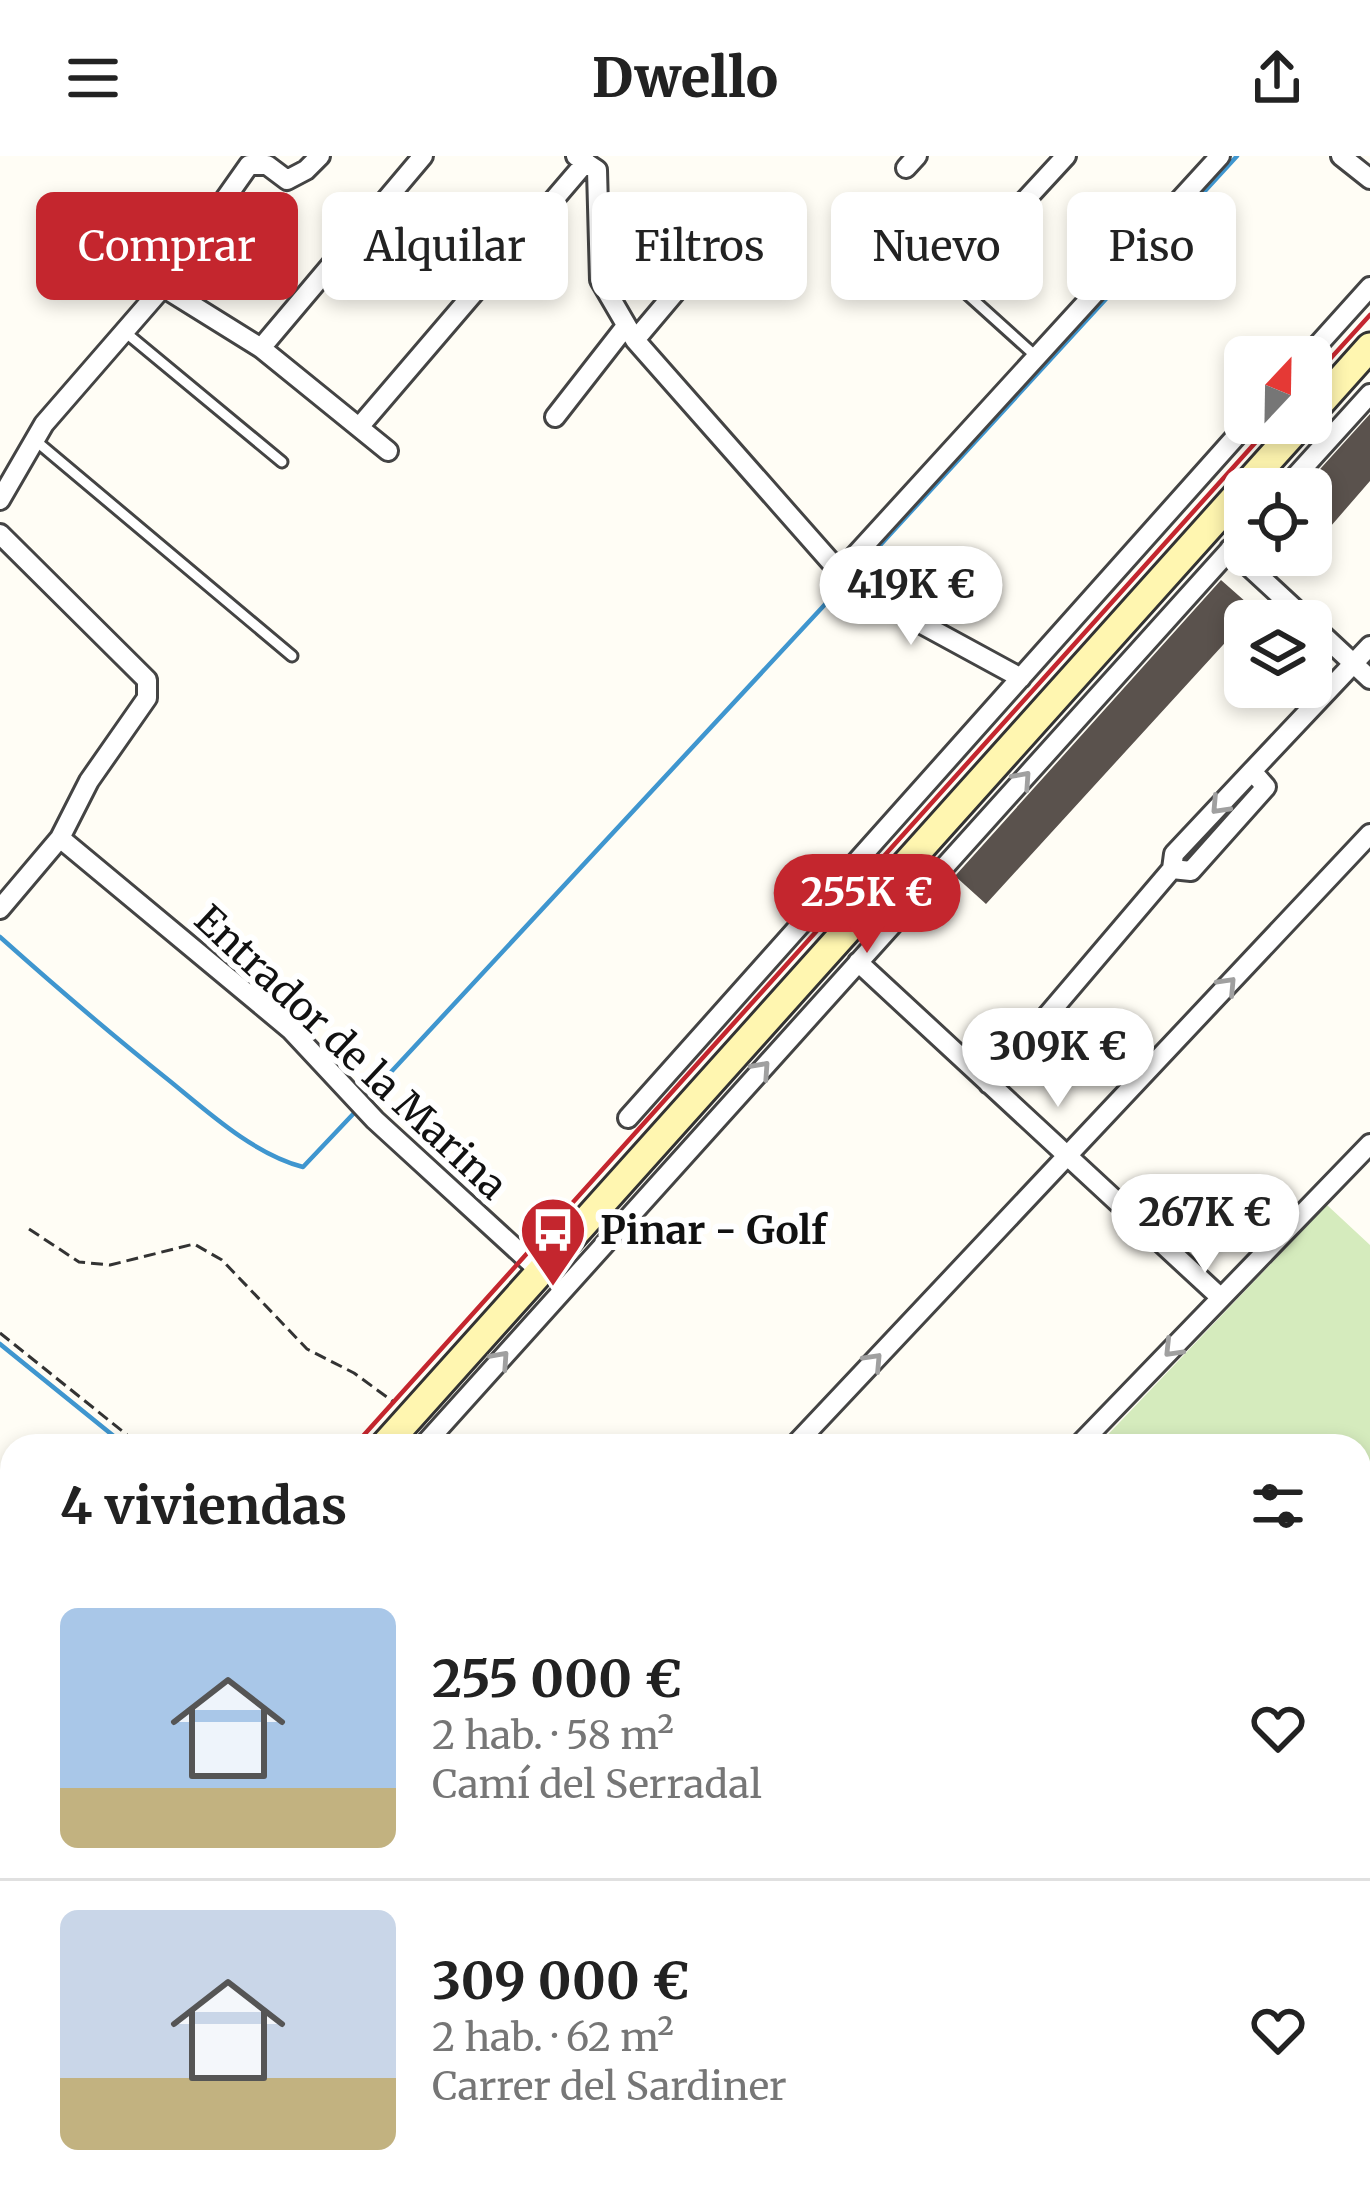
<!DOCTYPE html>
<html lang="es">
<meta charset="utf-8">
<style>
:root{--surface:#fff;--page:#f6f6f6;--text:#222;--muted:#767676;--line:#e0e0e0;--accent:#c4262e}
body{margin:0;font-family:Merriweather,serif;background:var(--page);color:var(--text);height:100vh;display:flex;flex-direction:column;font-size:45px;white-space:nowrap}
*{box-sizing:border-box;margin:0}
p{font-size:39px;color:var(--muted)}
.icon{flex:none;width:66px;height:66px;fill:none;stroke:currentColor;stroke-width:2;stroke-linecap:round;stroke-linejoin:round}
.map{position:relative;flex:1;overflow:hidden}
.details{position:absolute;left:0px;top:1278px;width:1371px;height:771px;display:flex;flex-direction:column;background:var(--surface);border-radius:36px 36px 0 0;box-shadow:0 6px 18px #0003}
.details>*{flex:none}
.hud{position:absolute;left:36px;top:36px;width:1299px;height:108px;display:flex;gap:24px}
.needle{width:78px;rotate:22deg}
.fabs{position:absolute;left:1224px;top:180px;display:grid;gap:24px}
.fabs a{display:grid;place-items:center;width:108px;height:108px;border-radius:18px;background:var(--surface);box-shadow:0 6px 18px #0003;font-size:60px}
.price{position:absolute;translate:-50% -102px;padding:0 27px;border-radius:42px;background:#fff;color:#222;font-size:39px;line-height:78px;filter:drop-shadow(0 3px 6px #0008)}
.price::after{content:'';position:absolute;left:50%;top:72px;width:36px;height:27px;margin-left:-18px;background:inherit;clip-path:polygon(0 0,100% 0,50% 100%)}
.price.on{background:var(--accent);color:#fff}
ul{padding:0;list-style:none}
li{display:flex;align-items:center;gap:36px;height:300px;padding:0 60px}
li+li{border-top:3px solid var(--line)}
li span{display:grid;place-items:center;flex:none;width:336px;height:240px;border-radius:18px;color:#555}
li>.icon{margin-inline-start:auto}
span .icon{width:144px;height:144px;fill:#fffc;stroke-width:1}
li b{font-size:51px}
h2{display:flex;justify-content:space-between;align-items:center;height:144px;padding:0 60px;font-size:51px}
.tag{padding:0 42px;border-radius:18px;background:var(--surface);box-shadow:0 6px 18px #0003;font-size:42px;line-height:108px}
.tag.on{background:var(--accent);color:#fff}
header{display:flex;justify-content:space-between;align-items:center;height:156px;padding:0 60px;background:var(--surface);font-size:54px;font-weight:800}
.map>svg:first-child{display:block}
</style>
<header><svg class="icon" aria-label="menu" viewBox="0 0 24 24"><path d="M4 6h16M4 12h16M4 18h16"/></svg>Dwello<svg class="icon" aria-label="share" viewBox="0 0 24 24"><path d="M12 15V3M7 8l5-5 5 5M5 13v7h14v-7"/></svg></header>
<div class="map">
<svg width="1370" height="2047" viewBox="0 0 1370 2047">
<rect width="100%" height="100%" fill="#fffdf5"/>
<!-- green -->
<path fill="#d5ebbd" d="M1327,1049L1370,1089V1888L1359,1899V1290H1097Z
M384,2037H1221L1211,2047H375Z"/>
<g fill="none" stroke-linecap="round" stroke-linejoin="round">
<!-- stream -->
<path stroke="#3f96cf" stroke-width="4.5" d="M850,422L1237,0
M0,781C56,831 112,879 171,926C210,958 254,998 303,1011L356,955
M365,944L843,429
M0,1188L126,1290"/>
<!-- canal -->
<path stroke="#b9e0f7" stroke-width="18" d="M0,1433L12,1426"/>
</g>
<!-- building -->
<path fill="#5a524d" d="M1370,258V325L1311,393V333H1302Z
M1221,424L1255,454L986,748L955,720Z"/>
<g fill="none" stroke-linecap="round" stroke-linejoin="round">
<!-- lane casing -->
<g stroke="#444" stroke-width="15">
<path id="lane" d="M896,74L1039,203
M125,176L282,306
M36,285L292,500
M1359,1983L1370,1982"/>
</g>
<!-- street casing -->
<g stroke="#444" stroke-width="24">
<path id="street" d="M576,0L597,14L600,124L635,184L852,430L1021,522
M1341,0L1370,23
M906,12L917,0
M983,90L1066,0
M163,131L249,9H267L287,24L306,14L320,0
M635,184L721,82
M261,192L423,0
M1307,201L1370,131
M555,261L626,170
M360,270L586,6
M1284,333L1370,238
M0,344L44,268L163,131L261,192L388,295
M0,378L147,524V542L89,625L60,682L0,753
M1230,393L1308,465
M841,415L1220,0
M1311,468L1370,523
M1252,615L1370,490
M60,682L291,874L375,964L541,1116
M858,806L1221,1142
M989,928L1172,713L1174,698L1252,615L1266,631L1191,715L1172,713
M628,962L1248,267
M423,1290L1245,377
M794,1290L1370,678
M1078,1290L1370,988
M0,1763L12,1750
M0,1912L12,1923
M1359,2013L1370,2024
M138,2037L149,2047
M334,2047L344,2037"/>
</g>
<!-- secondary casing -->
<g stroke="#333" stroke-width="33">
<path id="secondary" d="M1311,257L1370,191
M384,1290L1302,267
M0,1718L12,1705
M1359,1934L1370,1923
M1246,2047L1256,2037"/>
</g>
<!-- path -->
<path stroke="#333" stroke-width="3" stroke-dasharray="12 6" stroke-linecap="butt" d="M29,1073L79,1106L110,1109L194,1088L222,1104L307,1193L354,1217L395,1247
M0,1177L141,1290
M0,1599L12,1621
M0,1659L12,1646
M1360,1904L1370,1894
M371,2047L380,2037"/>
<!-- lane -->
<use href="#lane" stroke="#fff" stroke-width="9"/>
<!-- street -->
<use href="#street" stroke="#fff" stroke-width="18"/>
<!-- secondary -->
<use href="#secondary" stroke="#fff6b0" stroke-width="27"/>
<!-- rail -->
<path stroke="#c4262e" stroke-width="4.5" d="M1311,224L1370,159
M354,1290L1273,267
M0,1684L12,1671"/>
</g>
<!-- one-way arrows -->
<defs><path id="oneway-chevron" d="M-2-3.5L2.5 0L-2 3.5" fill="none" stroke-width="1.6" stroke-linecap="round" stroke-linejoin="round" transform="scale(3)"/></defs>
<g stroke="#a0a0a0">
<use href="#oneway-chevron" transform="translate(1023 623) rotate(-48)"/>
<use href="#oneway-chevron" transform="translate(1219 650) rotate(133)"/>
<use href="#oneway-chevron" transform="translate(1228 829) rotate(-47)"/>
<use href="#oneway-chevron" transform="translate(762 913) rotate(-48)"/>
<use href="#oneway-chevron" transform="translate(1172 1193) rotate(134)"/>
<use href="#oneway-chevron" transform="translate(501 1203) rotate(-48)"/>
<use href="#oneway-chevron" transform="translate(874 1205) rotate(-47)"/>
</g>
<!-- icons -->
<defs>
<g id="bus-pin" transform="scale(3.45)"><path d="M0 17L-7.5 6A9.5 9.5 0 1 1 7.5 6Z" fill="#c4262e" stroke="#fff"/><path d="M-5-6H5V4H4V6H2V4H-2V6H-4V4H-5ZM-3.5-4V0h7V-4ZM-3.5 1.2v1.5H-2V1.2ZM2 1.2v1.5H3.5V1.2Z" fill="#fff"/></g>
</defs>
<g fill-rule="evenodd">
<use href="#bus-pin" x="553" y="1074"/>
</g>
<g text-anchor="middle" stroke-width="12" stroke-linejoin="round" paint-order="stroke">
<!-- street labels -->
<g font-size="39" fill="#111" stroke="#fff">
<text transform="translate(351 896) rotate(43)" y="14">Entrador de la Marina</text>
</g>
<!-- poi labels -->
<g font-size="39" font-weight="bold" fill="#111" stroke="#fff" text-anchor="start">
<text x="600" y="1088">Pinar - Golf</text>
</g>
</g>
</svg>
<div class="fabs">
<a><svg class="needle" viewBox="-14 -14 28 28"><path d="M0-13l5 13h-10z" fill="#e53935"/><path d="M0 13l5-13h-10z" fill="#767676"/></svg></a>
<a><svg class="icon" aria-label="locate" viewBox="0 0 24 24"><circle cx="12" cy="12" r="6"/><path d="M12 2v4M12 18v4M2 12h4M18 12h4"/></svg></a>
<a><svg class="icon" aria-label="layers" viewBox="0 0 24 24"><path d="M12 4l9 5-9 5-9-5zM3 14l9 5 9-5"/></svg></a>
</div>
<b class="price" style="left:911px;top:492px">419K €</b>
<b class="price on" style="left:867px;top:800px">255K €</b>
<b class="price" style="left:1058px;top:954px">309K €</b>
<b class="price" style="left:1205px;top:1120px">267K €</b>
<div class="hud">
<a class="tag on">Comprar</a>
<a class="tag">Alquilar</a>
<a class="tag">Filtros</a>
<a class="tag">Nuevo</a>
<a class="tag">Piso</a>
</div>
<section class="details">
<h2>4 viviendas<svg class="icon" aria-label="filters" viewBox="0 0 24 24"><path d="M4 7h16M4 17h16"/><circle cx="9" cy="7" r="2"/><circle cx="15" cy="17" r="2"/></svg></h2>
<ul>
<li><span style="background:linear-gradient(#a9c7e8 75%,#c2b280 0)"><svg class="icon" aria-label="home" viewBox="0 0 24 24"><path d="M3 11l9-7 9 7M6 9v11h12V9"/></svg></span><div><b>255 000 €</b><p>2 hab. · 58 m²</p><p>Camí del Serradal</p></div><svg class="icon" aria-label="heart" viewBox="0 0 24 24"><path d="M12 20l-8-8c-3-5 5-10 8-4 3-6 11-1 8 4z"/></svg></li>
<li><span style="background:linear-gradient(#c9d6e8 70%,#c2b280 0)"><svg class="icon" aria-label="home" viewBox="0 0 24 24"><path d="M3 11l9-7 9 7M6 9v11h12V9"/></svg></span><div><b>309 000 €</b><p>2 hab. · 62 m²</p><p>Carrer del Sardiner</p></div><svg class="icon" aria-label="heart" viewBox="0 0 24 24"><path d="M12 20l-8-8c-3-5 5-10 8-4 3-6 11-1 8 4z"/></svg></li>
</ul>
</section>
</div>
